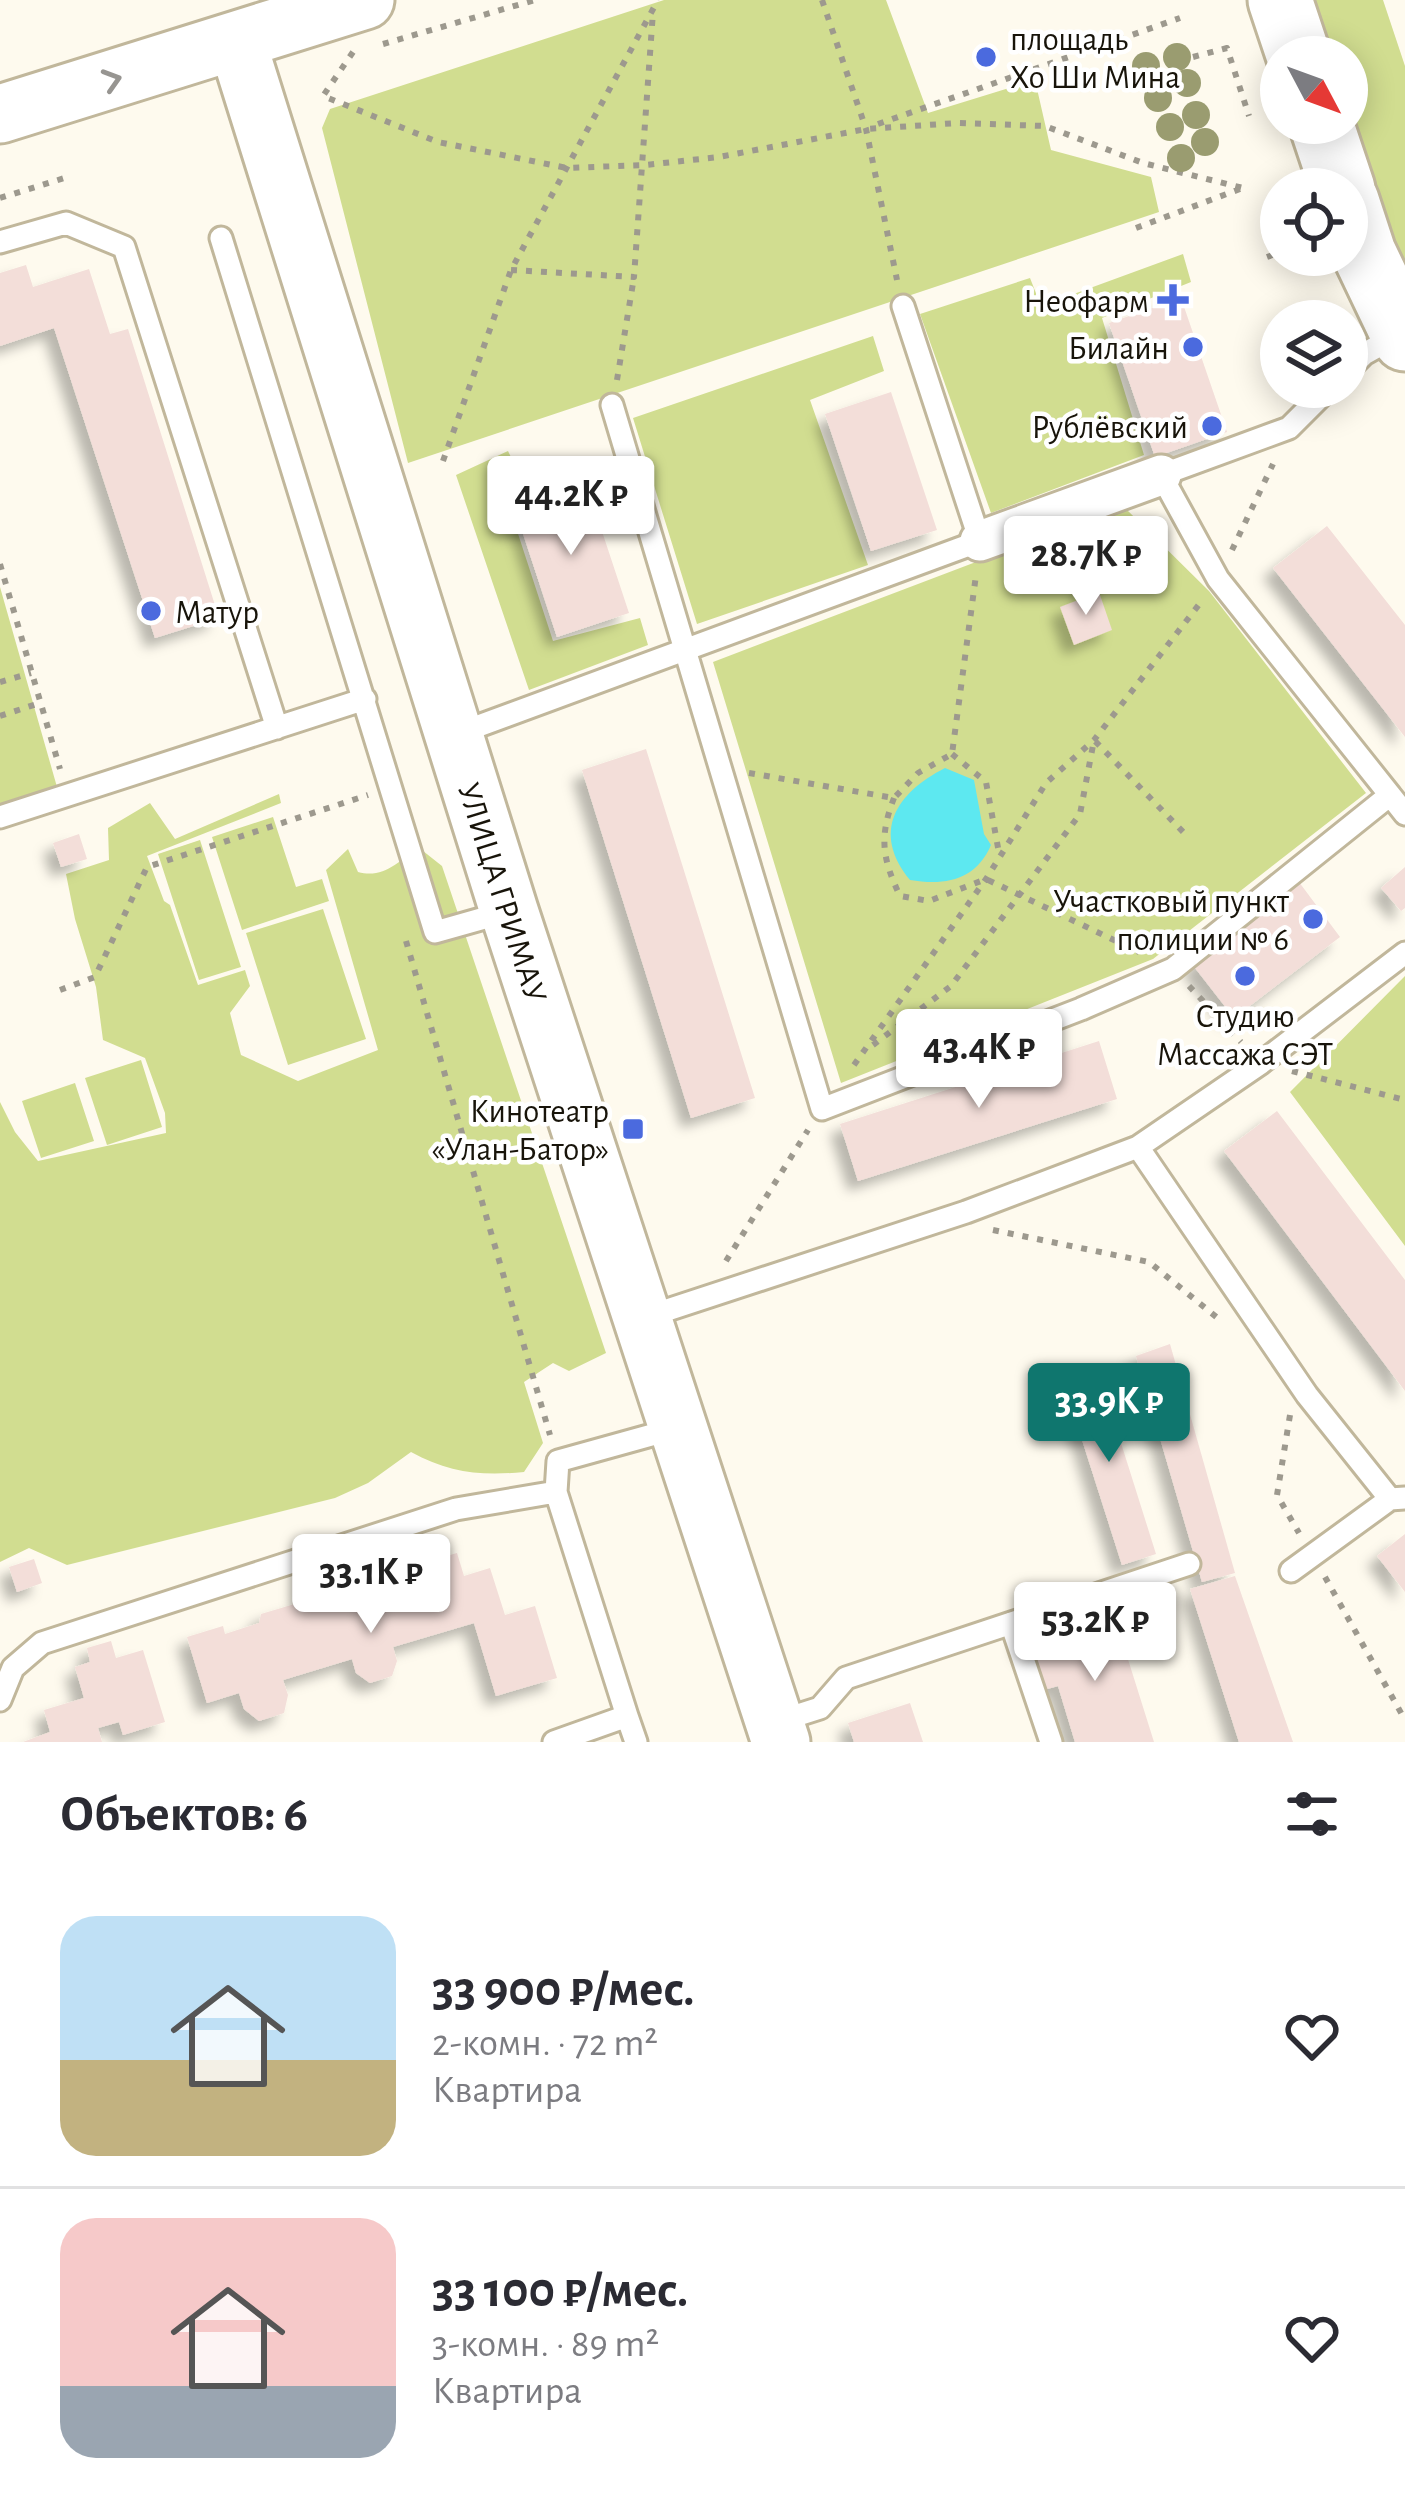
<!DOCTYPE html>
<html lang="ru">
<meta charset="utf-8">
<style>
:root{--surface:#fff;--page:#f7f7f7;--text:#2b2b33;--muted:#7c7c81;--line:#e1e1e2;--accent:#0f766e}
body{margin:0;font-family:"Alegreya Sans",sans-serif;background:var(--page);color:var(--text);height:100vh;display:flex;flex-direction:column;font-size:45px;white-space:nowrap}
*{box-sizing:border-box;margin:0}
p{font-size:39px;color:var(--muted)}
.icon{flex:none;width:66px;height:66px;fill:none;stroke:currentColor;stroke-width:2;stroke-linecap:round;stroke-linejoin:round}
.map{position:relative;height:1742px;overflow:hidden}
.sheet{display:flex;flex-direction:column;background:var(--surface);flex:1}
.sheet>*{flex:none}
.needle{width:78px;rotate:131deg}
.buttons{position:absolute;left:1260px;top:36px;display:grid;gap:24px}
.buttons a{display:grid;place-items:center;width:108px;height:108px;border-radius:50%;background:var(--surface);box-shadow:0 6px 30px #0003;font-size:60px}
.price{position:absolute;translate:-50% -102px;padding:0 27px;border-radius:12px;background:#fff;color:#222;font-size:39px;line-height:78px;filter:drop-shadow(0 3px 6px #0008)}
.price::after{content:'';position:absolute;left:50%;top:72px;width:36px;height:27px;margin-left:-18px;background:inherit;clip-path:polygon(0 0,100% 0,50% 100%)}
.price.active{background:var(--accent);color:#fff}
ul{padding:0;list-style:none}
li{display:flex;align-items:center;gap:36px;height:300px;padding:0 60px}
li+li{border-top:3px solid var(--line)}
li span{display:grid;place-items:center;flex:none;width:336px;height:240px;border-radius:36px;color:#555}
li>.icon{margin-inline-start:auto}
span .icon{width:144px;height:144px;fill:#fffc;stroke-width:1}
li b{font-size:51px}
h2{display:flex;justify-content:space-between;align-items:center;height:144px;padding:0 60px;font-size:51px}
.map>svg:first-child{display:block}
</style>
<div class="map">
<svg width="1405" height="1742" viewBox="0 0 1405 1742">
<defs>
<filter id="shadow"><feDropShadow dx="-10" dy="10" stdDeviation="6" flood-color="#0004"/></filter>
</defs>
<rect width="100%" height="100%" fill="#fefaee"/>
<!-- green -->
<path fill="#d1dd90" d="M664,0H886L928,113L1035,80L1051,150L1151,177L1159,212L408,463L322,128L330,109Z
M1309,0H1383L1405,66V282L1347,114V57H1328Z
M1183,254L1191,282L1102,318L1144,455L991,513L920,314L1030,278L1041,306Z
M873,336L884,371L810,400L868,565L697,624L633,418Z
M508,451L522,480L507,500L553,641L640,618L648,645L529,690L456,475Z
M1123,506L1209,591L1366,793L1153,959L841,1083L713,662Z
M0,587L57,787L0,805Z
M279,794L281,803L147,856L164,901L170,905L198,985L245,970L250,986L230,1013L241,1055L298,1081L378,1050L326,870L348,849L358,872C383,879 399,862 418,847L442,866L606,1353L569,1371L553,1363L524,1382L543,1443L524,1472C481,1476 449,1473 411,1452L368,1483L335,1498L67,1565L29,1548L0,1562V1102L15,1132L38,1161L166,1133L165,1113L145,1058L103,1040L96,987L75,919L66,874L109,860L108,828L150,803L175,839Z
M273,817L296,887L322,879L329,901L242,930L212,837Z
M200,840L241,967L199,980L158,854Z
M323,909L366,1039L288,1065L246,933Z
M1405,976V1246L1290,1092Z
M141,1060L162,1127L107,1145L85,1078Z
M75,1083L94,1141L41,1158L22,1101Z"/>
<!-- water -->
<path fill="#5de8f0" d="M945,768L974,780L984,834L991,845C976,880 946,886 910,880C871,832 896,793 945,768Z"/>
<!-- building -->
<path fill="#f3ded9" filter="url(#shadow)" d="M26,265L33,287L89,269L110,334L128,329L219,618L155,638L54,328L0,346V273Z
M1181,298L1227,432L1155,457L1109,323Z
M891,392L937,530L871,551L825,414Z
M585,480L629,613L557,637L513,503Z
M1327,526L1405,625V737L1273,568Z
M1099,592L1112,630L1074,645L1060,607Z
M646,749L755,1098L691,1118L582,770Z
M79,834L87,859L61,867L53,843Z
M1405,867V908L1401,911L1381,888Z
M1299,882L1340,937L1234,1018L1192,964Z
M1099,1041L1117,1099L858,1181L840,1124Z
M1277,1111L1405,1280V1391L1224,1151Z
M1170,1344L1235,1573L1202,1582L1136,1356Z
M1097,1367L1156,1554L1122,1565L1062,1377Z
M1405,1534V1592L1377,1556Z
M457,1553L464,1576L490,1568L505,1615L535,1606L557,1678L496,1696L474,1623L393,1647L397,1661L392,1676L370,1683L356,1673L352,1659L283,1680L288,1695L284,1713L259,1721L244,1709L239,1693L207,1703L187,1637L223,1626L225,1634L259,1623L261,1614L325,1595L332,1600L364,1590L361,1581Z
M34,1559L42,1583L17,1592L9,1567Z
M1235,1576L1293,1742H1239L1190,1589Z
M1115,1618L1154,1742H1075L1058,1686L1047,1689L1032,1644Z
M111,1641L116,1658L143,1650L165,1722L123,1735L119,1722L98,1728L102,1742H23L50,1732L44,1710L84,1698L75,1667L90,1662L87,1648Z
M910,1703L923,1742H854L848,1723Z"/>
<g fill="none" stroke-linecap="round" stroke-linejoin="round">
<!-- lane casing -->
<g stroke="#c1b79b" stroke-width="27">
<path id="lane" d="M221,238L435,932L509,911
M0,242L66,223L124,247L277,728
M1347,371L1364,354L1396,336
M612,405L822,1109L1081,1009L1173,969L1390,795L1218,579L1161,475L1289,428L1330,387
M454,735L980,541L903,306
M1390,795L1405,814
M0,817L365,699
M1138,1147L1307,1395L1390,1499L1405,1498
M646,1317L966,1212L1138,1147L1261,1063L1405,953
M1291,1571L1390,1499
M1011,1623L1051,1742
M0,1700L13,1668L42,1643L456,1509L556,1492
M627,1716L636,1742
M776,1722L820,1708L846,1678L1189,1564
M554,1742L627,1716L556,1492L558,1461L677,1428"/>
</g>
<!-- street casing -->
<g stroke="#c1b79b" stroke-width="45">
<path id="street" d="M980,541L1161,475"/>
</g>
<!-- secondary casing -->
<g stroke="#c1b79b" stroke-width="63">
<g id="secondary">
<path id="s1" d="M237,42L509,911L781,1742"/>
<path d="M0,114L365,0"/>
</g>
</g>
<!-- primary casing -->
<g stroke="#c1b79b" stroke-width="69">
<path id="primary" d="M1280,0L1299,57
M1321,123L1343,189
M1347,201L1364,253L1405,339"/>
</g>
<!-- path -->
<path stroke="#9d998e" stroke-width="6" stroke-dasharray="6 9" stroke-linecap="butt" d="M822,0L866,129L897,280
M383,44L535,0
M353,52L323,96L438,142L567,168L645,165L719,157L866,129L958,123L1045,126L1143,163L1243,188
M1193,57L1227,48L1249,116
M878,124L1180,18
M0,198L71,176
M1277,199L1281,212
M1136,228L1240,189
M1267,257L1281,252
M511,270L634,277L653,12
M617,380L634,277
M443,461L511,270L658,0
M1232,550L1273,464
M0,564L60,769
M0,682L31,673
M0,716L40,703
M952,754L986,782L999,853
M749,773L894,798L918,773L952,754L976,575
M894,798C879,837 882,858 900,896L929,901L986,879L1139,952
M406,941L550,1435
M1189,986L1241,1042
M60,990L95,977L147,867L368,795
M873,1045L951,986L1080,814L1094,740L1189,838
M854,1065L986,879L1046,783L1094,740L1201,602
M1292,1071L1405,1100
M993,1230L1149,1262L1220,1320
M726,1261L808,1130
M1290,1415L1277,1495L1299,1533
M1325,1577L1405,1720"/>
<!-- lane -->
<use href="#lane" stroke="#fff" stroke-width="21"/>
<!-- street -->
<use href="#street" stroke="#fff" stroke-width="39"/>
<!-- secondary -->
<use href="#secondary" stroke="#fff" stroke-width="57"/>
<!-- primary -->
<use href="#primary" stroke="#fff" stroke-width="63"/>
</g>
<!-- trees -->
<g fill="#9a9c70">
<circle cx="1177" cy="57" r="14"/>
<circle cx="1146" cy="66" r="14"/>
<circle cx="1187" cy="83" r="14"/>
<circle cx="1158" cy="98" r="14"/>
<circle cx="1196" cy="115" r="14"/>
<circle cx="1170" cy="127" r="14"/>
<circle cx="1205" cy="142" r="14"/>
<circle cx="1181" cy="158" r="14"/>
</g>
<!-- one-way arrows -->
<defs><path id="oneway-chevron" d="M-2-3.5L2.5 0L-2 3.5" fill="none" stroke-width="1.6" stroke-linecap="round" stroke-linejoin="round" transform="scale(3)"/></defs>
<use stroke="#979591" href="#oneway-chevron" transform="translate(112 80) rotate(-17)"/>
<!-- markers -->
<g fill="#4b6ade" stroke="#fff" stroke-width="4.5">
<circle cx="986" cy="57" r="12"/>
<path d="M1167 282h12v12h12v12h-12v12h-12v-12h-12v-12h12z"/>
<circle cx="1193" cy="347" r="12"/>
<circle cx="1212" cy="426" r="12"/>
<circle cx="151" cy="611" r="12"/>
<circle cx="1313" cy="919" r="12"/>
<circle cx="1245" cy="976" r="12"/>
<rect x="621" y="1117" width="24" height="24" rx="6"/>
</g>
<g text-anchor="middle" stroke-width="9" stroke-linejoin="round" paint-order="stroke">
<!-- poi labels -->
<g font-size="33" fill="#18140a" stroke="#fff" text-anchor="end">
<text x="1010" y="50" text-anchor="start">площадь<tspan x="1010" dy="38">Хо Ши Мина</tspan></text>
<text x="1149" y="312">Неофарм</text>
<text x="1169" y="359">Билайн</text>
<text x="1188" y="438">Рублёвский</text>
<text x="175" y="623" text-anchor="start">Матур</text>
<text x="1289" y="912">Участковый пункт<tspan x="1289" dy="38">полиции № 6</tspan></text>
<text x="1245" y="1027" text-anchor="middle">Студию<tspan x="1245" dy="38">Массажа СЭТ</tspan></text>
<text x="609" y="1122">Кинотеатр<tspan x="609" dy="38">«Улан-Батор»</tspan></text>
</g>
<!-- street labels -->
<g font-size="33" fill="#18140a" stroke="#fff">
<text dy="12" stroke="none"><textPath href="#s1" startOffset="891">УЛИЦА ГРИМАУ</textPath></text>
</g>
</g>
</svg>
<div class="buttons">
<a><svg class="needle" viewBox="-14 -14 28 28"><path d="M0-13l5 13h-10z" fill="#e53935"/><path d="M0 13l5-13h-10z" fill="#7c7c81"/></svg></a>
<a><svg class="icon" aria-label="locate" viewBox="0 0 24 24"><circle cx="12" cy="12" r="6"/><path d="M12 2v4M12 18v4M2 12h4M18 12h4"/></svg></a>
<a><svg class="icon" aria-label="layers" viewBox="0 0 24 24"><path d="M12 4l9 5-9 5-9-5zM3 14l9 5 9-5"/></svg></a>
</div>
<b class="price" style="left:571px;top:558px">44.2K ₽</b>
<b class="price" style="left:1086px;top:618px">28.7K ₽</b>
<b class="price" style="left:979px;top:1111px">43.4K ₽</b>
<b class="price active" style="left:1109px;top:1465px">33.9K ₽</b>
<b class="price" style="left:371px;top:1636px">33.1K ₽</b>
<b class="price" style="left:1095px;top:1684px">53.2K ₽</b>
</div>
<section class="sheet">
<h2>Объектов: 6<svg class="icon" aria-label="filters" viewBox="0 0 24 24"><path d="M4 7h16M4 17h16"/><circle cx="9" cy="7" r="2"/><circle cx="15" cy="17" r="2"/></svg></h2>
<ul>
<li><span style="background:linear-gradient(#bfe0f5 60%,#c2b280 0)"><svg class="icon" aria-label="home" viewBox="0 0 24 24"><path d="M3 11l9-7 9 7M6 9v11h12V9"/></svg></span><div><b>33 900 ₽/мес.</b><p>2-комн. · 72 m²</p><p>Квартира</p></div><svg class="icon" aria-label="heart" viewBox="0 0 24 24"><path d="M12 20l-8-8c-3-5 5-10 8-4 3-6 11-1 8 4z"/></svg></li>
<li><span style="background:linear-gradient(#f6c9c9 70%,#9aa5b1 0)"><svg class="icon" aria-label="home" viewBox="0 0 24 24"><path d="M3 11l9-7 9 7M6 9v11h12V9"/></svg></span><div><b>33 100 ₽/мес.</b><p>3-комн. · 89 m²</p><p>Квартира</p></div><svg class="icon" aria-label="heart" viewBox="0 0 24 24"><path d="M12 20l-8-8c-3-5 5-10 8-4 3-6 11-1 8 4z"/></svg></li>
</ul>
</section>
